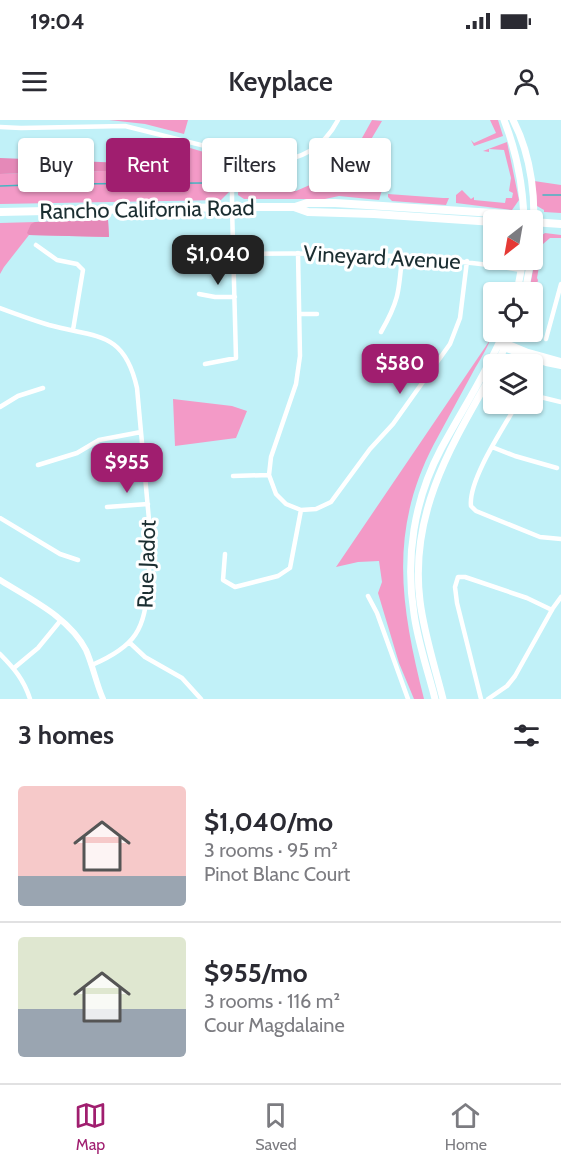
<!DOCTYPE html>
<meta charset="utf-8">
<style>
:root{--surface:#fff;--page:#f7f7f7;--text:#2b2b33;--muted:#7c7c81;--line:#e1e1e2;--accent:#a01e6f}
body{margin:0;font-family:Cabin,sans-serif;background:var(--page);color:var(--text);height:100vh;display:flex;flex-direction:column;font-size:22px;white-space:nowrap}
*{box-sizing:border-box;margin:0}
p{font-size:20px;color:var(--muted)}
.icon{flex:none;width:33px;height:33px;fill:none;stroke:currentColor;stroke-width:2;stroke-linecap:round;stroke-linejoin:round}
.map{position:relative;height:579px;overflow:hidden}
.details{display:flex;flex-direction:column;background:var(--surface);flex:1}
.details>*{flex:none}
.top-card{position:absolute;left:18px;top:18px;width:525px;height:54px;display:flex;gap:12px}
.needle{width:39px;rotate:211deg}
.fabs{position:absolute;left:483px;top:90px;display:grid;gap:12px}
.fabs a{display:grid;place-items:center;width:60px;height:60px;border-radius:6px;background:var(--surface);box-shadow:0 2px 4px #0004;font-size:30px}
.price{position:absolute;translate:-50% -51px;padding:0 14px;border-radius:12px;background:var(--accent);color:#fff;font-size:20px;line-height:39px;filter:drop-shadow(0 2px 3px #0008)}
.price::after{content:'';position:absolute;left:50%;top:36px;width:18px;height:14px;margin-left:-9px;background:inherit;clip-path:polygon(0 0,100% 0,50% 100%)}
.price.selected{background:#222;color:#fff}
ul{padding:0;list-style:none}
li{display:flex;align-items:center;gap:18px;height:150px;padding:0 18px}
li+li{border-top:2px solid var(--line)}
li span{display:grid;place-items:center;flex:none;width:168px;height:120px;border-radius:6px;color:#555}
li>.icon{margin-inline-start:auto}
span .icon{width:72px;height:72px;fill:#fffc;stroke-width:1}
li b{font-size:26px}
h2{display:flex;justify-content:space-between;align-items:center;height:72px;padding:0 18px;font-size:26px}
.pill{padding:0 21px;border-radius:6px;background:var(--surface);box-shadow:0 2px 4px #0004;font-size:21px;line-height:54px}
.pill.selected{background:var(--accent);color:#fff}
.status{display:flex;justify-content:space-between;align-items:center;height:42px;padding:0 30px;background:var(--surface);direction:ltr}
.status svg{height:16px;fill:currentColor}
header{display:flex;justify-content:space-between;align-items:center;height:78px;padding:0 18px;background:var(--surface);font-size:27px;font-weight:600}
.menu{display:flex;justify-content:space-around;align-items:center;height:84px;border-top:2px solid var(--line);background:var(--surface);font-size:16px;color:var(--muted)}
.menu a{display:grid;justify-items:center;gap:3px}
.menu .selected{color:var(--accent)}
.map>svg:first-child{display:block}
</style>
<div class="status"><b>19:04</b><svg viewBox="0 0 49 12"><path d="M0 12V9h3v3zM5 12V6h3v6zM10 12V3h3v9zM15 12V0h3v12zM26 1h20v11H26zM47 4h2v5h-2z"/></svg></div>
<header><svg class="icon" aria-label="menu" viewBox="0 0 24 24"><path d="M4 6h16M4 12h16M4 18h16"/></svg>Keyplace<svg class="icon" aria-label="person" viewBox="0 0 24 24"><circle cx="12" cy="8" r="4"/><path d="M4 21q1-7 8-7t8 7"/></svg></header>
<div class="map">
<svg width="561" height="579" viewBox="0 0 561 579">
<rect width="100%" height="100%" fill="#c1f1f8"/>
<!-- green -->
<path fill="#f39ac7" d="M109,0H188L184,14L145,4Z
M372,0L382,1L360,38L361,39H357L344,55L347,58L345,59L331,63L330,70L348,71L349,68L352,66L359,69L361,64L365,66V70L376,71L379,66L383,67L379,80L339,76L325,79H244L238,75L239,44L244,41L257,44L253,70L296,71L328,57L352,36Z
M490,0H498L503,16L474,26L471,20L474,23L496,13Z
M507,22L519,80L512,90L456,83V75L462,70L471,79L474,77V80L505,83L506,78H512L513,73L509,71L511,58L504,30L489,29V32L483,31Z
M180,25L224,38L228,51L229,72L221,80L0,84V54L175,49Z
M534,61L561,65V93L544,92V90L537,86Z
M388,74L443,78H449L446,85L392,81L388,77Z
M108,100L109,117L29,115L4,147L0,154V103Z
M545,113L561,115V118H550L543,124L537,158L538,160L533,183L532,172H529L539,117Z
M490,220C487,229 479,241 473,252C460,276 447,300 434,324C388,412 401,487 424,579H414L399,543L378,473L382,462L379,441L358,442L336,447Z
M173,279L232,286L247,291L236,318L175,326Z"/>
<!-- forest -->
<path fill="#e589b8" d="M0,38L176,45V49L0,54Z
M108,100L109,117L29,115L27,113L31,104L35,102Z"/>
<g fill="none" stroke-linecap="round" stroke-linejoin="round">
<!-- stream -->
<path stroke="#47b5c3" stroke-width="1.5" d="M0,66L59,64L204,63
M543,75H561"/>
<!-- minor -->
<path stroke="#fff" stroke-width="4.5" d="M0,7L21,8L125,6L269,42C300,41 324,27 338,0
M36,125L57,140L77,144L83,150L73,210
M298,133L300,236L296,264L271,337L269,355L276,374L286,384L301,390L316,389L331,382L370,329L393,304L450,224L460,198L467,141
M234,134C331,132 426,134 521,150
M199,174L215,177H235
M0,188C16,194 33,200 49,205C96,218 124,210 137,268L150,411C150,429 150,446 148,463C145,510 136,526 92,545
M299,194H317
M381,212C399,181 399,171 402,136
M546,219L561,164
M205,244L236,238L232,87V57L235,34
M532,275L561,282
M517,284C504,307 468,360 471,386L476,391L540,417L561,419
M0,287L18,276L43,268
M492,327L515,336L557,348
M38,345L77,333L99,320L141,312
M233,356L269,355
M107,387L148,384
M0,398L60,434L78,440
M225,434L223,460L235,467L278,456L290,448L301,390
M368,476L377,493L408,579
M129,522L145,537L182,558L201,579
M0,534C14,548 24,560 30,579
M14,548L38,528L61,500
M481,579L457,483L455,467L458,457H465L527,478L552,490
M488,579L507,566L515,556L553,488L561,477"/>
<!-- tertiary -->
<path stroke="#fff" stroke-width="6" d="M504,222L528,232L561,241
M501,227L546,243L561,246
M0,460C30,479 69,497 86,530C93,546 96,563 103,579"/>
<!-- secondary -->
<path stroke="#fff" stroke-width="7" d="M504,0C517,33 523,65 524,100
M513,0C532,37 537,82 532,123
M517,172L523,140
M525,172L531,140
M497,244L512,212
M435,579C428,551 418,523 414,494C405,438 414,380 441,329C462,290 487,252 504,212
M443,579C435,547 424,514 420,481C409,392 452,324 494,250"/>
<!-- primary -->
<path stroke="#fff" stroke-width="8" d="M295,87L307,83H335L524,95L534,101
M0,92L232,87H294L308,92L374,94L494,102
M532,102L561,104"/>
</g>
<g text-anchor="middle" stroke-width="6" stroke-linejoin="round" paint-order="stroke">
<!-- street labels -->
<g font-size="22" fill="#1b2e31" stroke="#fff">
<text transform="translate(147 89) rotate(-1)" y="8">Rancho California Road</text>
<text transform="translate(382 137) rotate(3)" y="8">Vineyard Avenue</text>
<text transform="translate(146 444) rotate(-88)" y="8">Rue Jadot</text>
</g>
</g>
</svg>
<div class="fabs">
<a><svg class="needle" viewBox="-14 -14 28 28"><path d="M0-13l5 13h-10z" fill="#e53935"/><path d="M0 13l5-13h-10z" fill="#7c7c81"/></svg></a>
<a><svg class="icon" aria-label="locate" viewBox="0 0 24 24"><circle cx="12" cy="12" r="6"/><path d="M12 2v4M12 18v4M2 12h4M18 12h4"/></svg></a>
<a><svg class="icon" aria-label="layers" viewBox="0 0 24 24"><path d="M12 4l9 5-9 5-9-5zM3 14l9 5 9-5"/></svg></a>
</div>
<b class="price selected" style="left:218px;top:166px">$1,040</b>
<b class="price" style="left:400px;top:275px">$580</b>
<b class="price" style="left:127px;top:374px">$955</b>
<div class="top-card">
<a class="pill">Buy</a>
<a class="pill selected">Rent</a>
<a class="pill">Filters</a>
<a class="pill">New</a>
</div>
</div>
<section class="details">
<h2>3 homes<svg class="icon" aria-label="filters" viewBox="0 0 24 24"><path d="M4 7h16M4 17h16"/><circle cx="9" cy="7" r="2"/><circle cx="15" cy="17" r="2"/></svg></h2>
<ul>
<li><span style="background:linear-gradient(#f6c9c9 75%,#9aa5b1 0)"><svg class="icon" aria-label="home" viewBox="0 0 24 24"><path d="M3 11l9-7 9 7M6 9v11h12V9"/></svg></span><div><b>$1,040/mo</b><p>3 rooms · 95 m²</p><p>Pinot Blanc Court</p></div></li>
<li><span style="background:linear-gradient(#dfe7d0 60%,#9aa5b1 0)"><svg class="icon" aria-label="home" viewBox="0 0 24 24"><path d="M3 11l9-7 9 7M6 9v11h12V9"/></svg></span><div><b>$955/mo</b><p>3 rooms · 116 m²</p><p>Cour Magdalaine</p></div></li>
</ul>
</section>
<nav class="menu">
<a class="selected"><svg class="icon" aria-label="map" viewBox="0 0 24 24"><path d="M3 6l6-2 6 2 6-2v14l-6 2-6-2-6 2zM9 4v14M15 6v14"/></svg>Map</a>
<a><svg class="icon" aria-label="saved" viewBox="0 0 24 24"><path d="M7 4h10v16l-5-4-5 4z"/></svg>Saved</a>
<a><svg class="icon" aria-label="home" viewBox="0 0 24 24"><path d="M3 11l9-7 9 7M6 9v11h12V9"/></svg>Home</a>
</nav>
